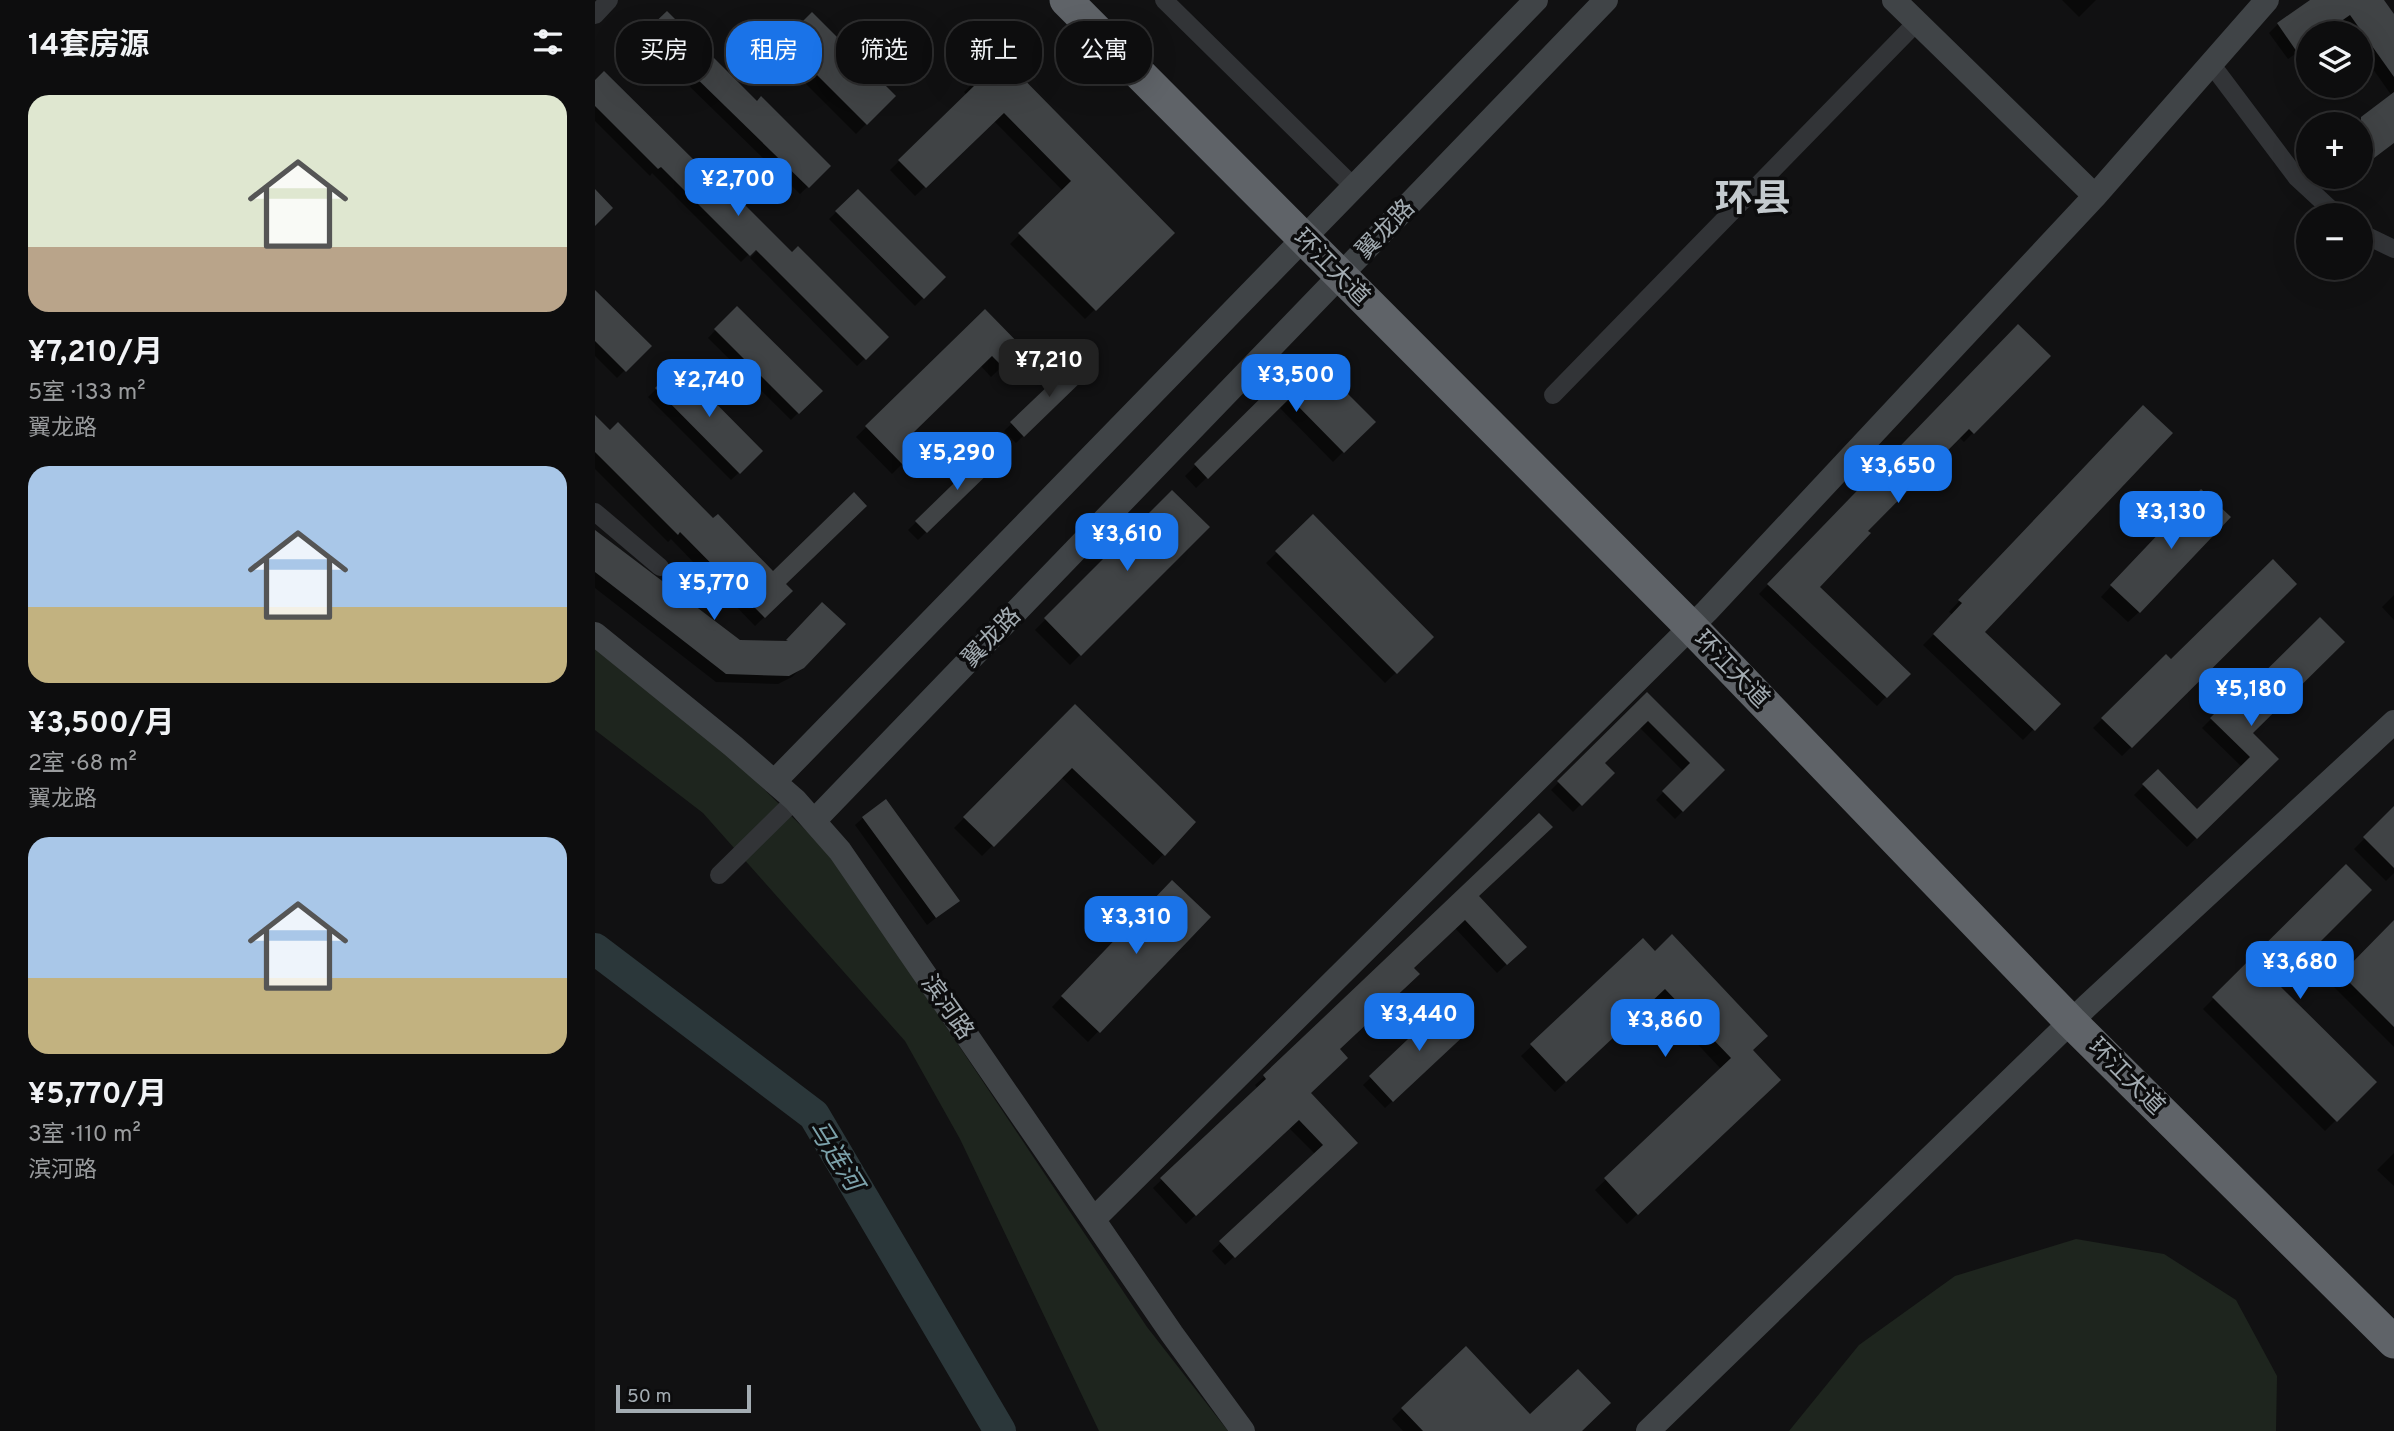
<!DOCTYPE html>
<html lang="zh">
<meta charset="utf-8">
<style>
:root{--surface:#0d0d0e;--page:#1b1b1c;--text:#f1f3f6;--muted:#9a9c9e;--line:#2d2d2e;--accent:#1a73e8}
body{margin:0;font-family:Overpass,"Noto Sans SC",sans-serif;background:var(--page);color:var(--text);height:100vh;display:flex;flex-direction:column;font-size:26px;white-space:nowrap}
*{box-sizing:border-box;margin:0}
p{font-size:23px;color:var(--muted)}
.icon{flex:none;width:38px;height:38px;fill:none;stroke:currentColor;stroke-width:2;stroke-linecap:round;stroke-linejoin:round}
.map{position:relative;flex:1;overflow:hidden}
.details{display:flex;flex-direction:column;background:var(--surface);width:595px}
.details>*{flex:none}
.guide{position:absolute;left:21px;top:21px;width:665px;height:63px;display:flex;gap:14px}
.fabs{position:absolute;left:1701px;top:21px;display:grid;gap:14px}
.fabs a{display:grid;place-items:center;width:77px;height:77px;border-radius:50%;background:var(--surface);box-shadow:0 7px 28px #0002,0 0 0 2px var(--line);font-size:35px}
.scale{position:absolute;left:21px;bottom:18px;width:135px;box-sizing:border-box;padding-left:7px;border:4px solid #a3acb2;border-top:0;font-size:19px;line-height:24px;white-space:nowrap;color:#a3acb2;-webkit-text-stroke:5px #0c0c0d;paint-order:stroke}
.price{position:absolute;translate:-50% -60px;padding:0 16px;border-radius:14px;background:var(--accent);color:#fff;font-size:23px;line-height:46px;filter:drop-shadow(0 2px 4px #0008)}
.price::after{content:'';position:absolute;left:50%;top:42px;width:21px;height:16px;margin-left:-10px;background:inherit;clip-path:polygon(0 0,100% 0,50% 100%)}
.price.active{background:#222;color:#fff}
ul{padding:0;list-style:none}
li{display:grid;align-content:center;gap:14px;height:371px;padding:0 28px}
li span{display:grid;place-items:center;height:217px;border-radius:21px;color:#555}
li>.icon{margin-inline-start:auto}
span .icon{width:126px;height:126px;fill:#fffc;stroke-width:1}
li b{font-size:30px}
h2{display:flex;justify-content:space-between;align-items:center;height:84px;padding:0 28px;font-size:30px}
.chip{padding:0 24px;border-radius:28px;background:var(--surface);box-shadow:0 7px 28px #0002,0 0 0 2px var(--line);font-size:24px;line-height:63px}
.chip.active{background:var(--accent);color:#fff}
main{display:flex;flex:1;min-height:0}
.map>svg:first-child{display:block}
</style>
<main>
<section class="details">
<h2>14套房源<svg class="icon" aria-label="filters" viewBox="0 0 24 24"><path d="M4 7h16M4 17h16"/><circle cx="9" cy="7" r="2"/><circle cx="15" cy="17" r="2"/></svg></h2>
<ul>
<li><span style="background:linear-gradient(#dfe7d0 70%,#b9a48a 0)"><svg class="icon" aria-label="home" viewBox="0 0 24 24"><path d="M3 11l9-7 9 7M6 9v11h12V9"/></svg></span><div><b>¥7,210/月</b><p>5室 · 133 m²</p><p>翼龙路</p></div></li>
<li><span style="background:linear-gradient(#a9c7e8 65%,#c2b280 0)"><svg class="icon" aria-label="home" viewBox="0 0 24 24"><path d="M3 11l9-7 9 7M6 9v11h12V9"/></svg></span><div><b>¥3,500/月</b><p>2室 · 68 m²</p><p>翼龙路</p></div></li>
<li><span style="background:linear-gradient(#a9c7e8 65%,#c2b280 0)"><svg class="icon" aria-label="home" viewBox="0 0 24 24"><path d="M3 11l9-7 9 7M6 9v11h12V9"/></svg></span><div><b>¥5,770/月</b><p>3室 · 110 m²</p><p>滨河路</p></div></li>
</ul>
</section>
<div class="map">
<svg width="1799" height="1431" viewBox="0 0 1799 1431">
<rect width="100%" height="100%" fill="#111112"/>
<!-- green -->
<path fill="#1e251e" d="M0,647L119,740L237,856L552,1327L633,1431H504L365,1139L310,1041L108,813L0,730Z
M1481,1239L1569,1254L1641,1300L1682,1376L1681,1431H1194L1264,1345L1360,1276Z"/>
<!-- shadow -->
<path fill="#0007" d="M1467,0H1501L1484,17Z
M1718,0H1787L1799,17V143L1766,168V124H1759L1797,96L1766,52V33H1753L1745,23L1730,33H1713V45L1693,59L1674,33L1683,24Z
M72,13L162,103L234,166L205,194L46,39Z
M217,15L299,96L261,134L179,52Z
M404,57L577,233L490,319L415,244L468,191L399,121L320,196L295,170L372,95L369,92Z
M0,82L103,166L197,254L292,337L262,366L155,258L162,251L160,248L146,262L57,173L55,176L0,121Z
M263,191L349,277L320,306L234,219Z
M0,292L54,346L22,378L0,356Z
M142,308L225,391L196,420L113,338Z
M390,312L426,348L396,377L385,365L316,434L326,445L297,474L261,437Z
M1423,327L1453,356L1369,442L1364,437L1271,531L1222,587L1313,674L1282,706L1164,594Z
M479,363L490,375L421,443L409,431Z
M83,368L166,451L136,480L53,397Z
M690,377L778,422L738,462L684,407L601,488L590,476Z
M0,417L196,591L160,626L76,539L73,542L0,469Z
M1538,417L1387,632L1463,704L1428,740L1328,645L1358,615L1354,612Z
M392,453L401,463L323,540L313,530Z
M577,492L612,527L475,665L440,630Z
M1595,502L1544,612L1533,622L1506,597Z
M718,517L837,637L790,683L671,563Z
M0,532L144,642L190,643L227,604L207,667L197,677L183,684L121,682L0,588Z
M1700,584L1527,756L1498,728L1571,656L1576,661Z
M1799,595V620L1787,607Z
M1052,694L1128,770L1080,819L1061,800L1088,771L1044,727L1008,763L1017,773L978,812L956,790Z
M1629,706L1682,759L1592,847L1539,795L1563,771L1602,811L1647,767L1607,728Z
M480,707L599,822L558,865L466,777L387,856L359,828Z
M1799,809V873L1791,881L1759,849Z
M944,815L882,896L930,947L902,973L860,928L817,968L743,1049L714,1093L752,1151L630,1265L617,1251L720,1154L694,1128L591,1224L558,1188L663,1089L660,1085L669,1077Z
M268,818L362,901L332,925L260,825Z
M1751,866L1681,984L1779,1082L1730,1131L1608,1009Z
M577,882L613,917L493,1042L457,1007Z
M1799,923V1047L1737,985Z
M1048,941L1156,1051L1174,1090L1032,1224L1000,1190L1126,1069L1059,998L960,1092L926,1056Z
M850,1007L872,1030L790,1108L768,1085Z
M1799,1153V1186L1782,1170Z
M807,1409L935,1416L985,1431H808L797,1419Z"/>
<g fill="none" stroke-linecap="round" stroke-linejoin="round">
<!-- river -->
<path stroke="#2b373a" stroke-width="32" d="M0,949L219,1115L405,1431"/>
</g>
<!-- building -->
<path fill="#404345" d="M1715,0H1789L1799,14V77L1755,15L1729,33H1713V44L1702,52L1682,23Z
M72,11L162,101L166,96L236,166L214,188L52,30Z
M217,12L301,96L272,125L188,41Z
M404,54L580,233L501,311L423,233L476,181L409,113L331,188L303,160L380,85L377,81Z
M9,71L103,164L106,161L197,252L203,246L294,337L271,360L161,250L155,256L66,167L63,169L0,106V80Z
M1799,92V143L1766,168V117Z
M0,189L18,208L0,226Z
M263,189L351,277L329,299L240,211Z
M0,290L57,346L31,372L0,341Z
M142,306L228,391L204,414L119,329Z
M390,309L428,348L408,367L397,356L318,433L329,445L308,465L270,426Z
M1423,324L1456,356L1379,434L1374,429L1273,531L1276,533L1225,587L1316,674L1292,698L1172,584Z
M479,361L493,375L429,437L415,422Z
M83,365L168,451L145,474L60,388Z
M719,365L732,373L781,422L749,453L695,398L613,479L599,464L689,375L703,366Z
M1548,405L1578,433L1390,632L1466,704L1440,731L1338,634L1367,603L1363,600Z
M0,415L15,430L23,422L118,518L123,514L178,571L259,492L272,506L191,584L198,591L170,618L85,532L83,535L0,452Z
M392,451L404,463L332,533L320,521Z
M1606,489L1636,517L1545,613L1515,585Z
M577,490L615,527L486,656L449,618Z
M718,514L839,637L802,674L680,551Z
M0,530L145,640L193,641L191,640L227,602L251,624L209,668L194,676L131,674L0,572Z
M1678,559L1702,584L1537,748L1506,718L1571,654L1576,659Z
M1725,617L1750,642L1658,733L1684,759L1602,839L1547,784L1563,769L1602,809L1655,757L1615,718L1629,704L1633,708Z
M1052,692L1130,770L1088,812L1067,791L1095,763L1053,721L1010,763L1020,773L987,806L962,781Z
M480,704L601,822L570,856L477,768L399,847L368,817Z
M291,799L365,901L341,918L267,817Z
M1799,806V868L1768,837Z
M944,813L958,827L884,896L932,947L912,965L870,920L819,968L825,974L745,1049L753,1058L716,1093L763,1143L640,1258L624,1241L728,1145L704,1120L601,1216L565,1178L671,1079L668,1075Z
M1751,864L1777,890L1683,984L1782,1082L1742,1122L1617,997Z
M577,880L616,917L505,1033L466,996Z
M1799,920V1027L1746,974Z
M1077,934L1173,1036L1158,1050L1186,1080L1043,1215L1009,1178L1136,1058L1070,989L971,1082L935,1044L1048,938L1060,951Z
M850,1004L875,1030L798,1102L774,1076Z
M871,1346L935,1414L983,1369L1016,1403L987,1431H828L806,1408Z"/>
<g fill="none" stroke-linecap="round" stroke-linejoin="round">
<!-- street -->
<path stroke="#323437" stroke-width="18" d="M569,0L759,187
M0,15L14,0
M1617,65L1702,178L1742,215
M1766,233L1799,249
M958,395L1322,22
M0,512L65,567
M124,875L200,800"/>
<!-- secondary -->
<path stroke="#404447" stroke-width="24" d="M1299,0L1500,196
M0,634L138,746L200,800L245,851L577,1334L648,1431
M179,782L941,0
M219,821L1011,0
M499,1219L1112,611L1500,196L1672,0
M1053,1431L1492,1006L1799,722"/>
<!-- highway -->
<path stroke="#5f6368" stroke-width="33" d="M471,0L1096,627L1476,1022L1799,1342"/>
</g>
<g text-anchor="middle" stroke-width="7" stroke-linejoin="round" paint-order="stroke">
<!-- street labels -->
<g font-size="24" fill="#a3acb2" stroke="#0c0c0d">
<text transform="translate(790 229) rotate(-46)" y="8">翼龙路</text>
<text transform="translate(737 267) rotate(45)" y="8">环江大道</text>
<text transform="translate(396 637) rotate(-46)" y="8">翼龙路</text>
<text transform="translate(1137 669) rotate(46)" y="8">环江大道</text>
<text transform="translate(353 1007) rotate(55)" y="8">滨河路</text>
<text transform="translate(1532 1076) rotate(45)" y="8">环江大道</text>
</g>
<!-- water labels -->
<g font-size="26" font-style="italic" fill="#7ca2ab" stroke="#0c0c0d">
<text transform="translate(241 1155) rotate(58)" y="9">马连河</text>
</g>
<!-- town labels -->
<g font-size="38" font-weight="bold" fill="#c4cace" stroke="#0c0c0d">
<text x="1158" y="211">环县</text>
</g>
</g>
</svg>
<div class="fabs">
<a><svg class="icon" aria-label="layers" viewBox="0 0 24 24"><path d="M12 4l9 5-9 5-9-5zM3 14l9 5 9-5"/></svg></a>
<a>+</a>
<a>−</a>
</div>
<div class="scale">50 m</div>
<b class="price" style="left:143px;top:218px">¥2,700</b>
<b class="price active" style="left:454px;top:399px">¥7,210</b>
<b class="price" style="left:701px;top:414px">¥3,500</b>
<b class="price" style="left:114px;top:419px">¥2,740</b>
<b class="price" style="left:362px;top:492px">¥5,290</b>
<b class="price" style="left:1303px;top:505px">¥3,650</b>
<b class="price" style="left:1576px;top:551px">¥3,130</b>
<b class="price" style="left:532px;top:573px">¥3,610</b>
<b class="price" style="left:119px;top:622px">¥5,770</b>
<b class="price" style="left:1656px;top:728px">¥5,180</b>
<b class="price" style="left:541px;top:956px">¥3,310</b>
<b class="price" style="left:1705px;top:1001px">¥3,680</b>
<b class="price" style="left:824px;top:1053px">¥3,440</b>
<b class="price" style="left:1070px;top:1059px">¥3,860</b>
<div class="guide">
<a class="chip">买房</a>
<a class="chip active">租房</a>
<a class="chip">筛选</a>
<a class="chip">新上</a>
<a class="chip">公寓</a>
</div>
</div>
</main>
